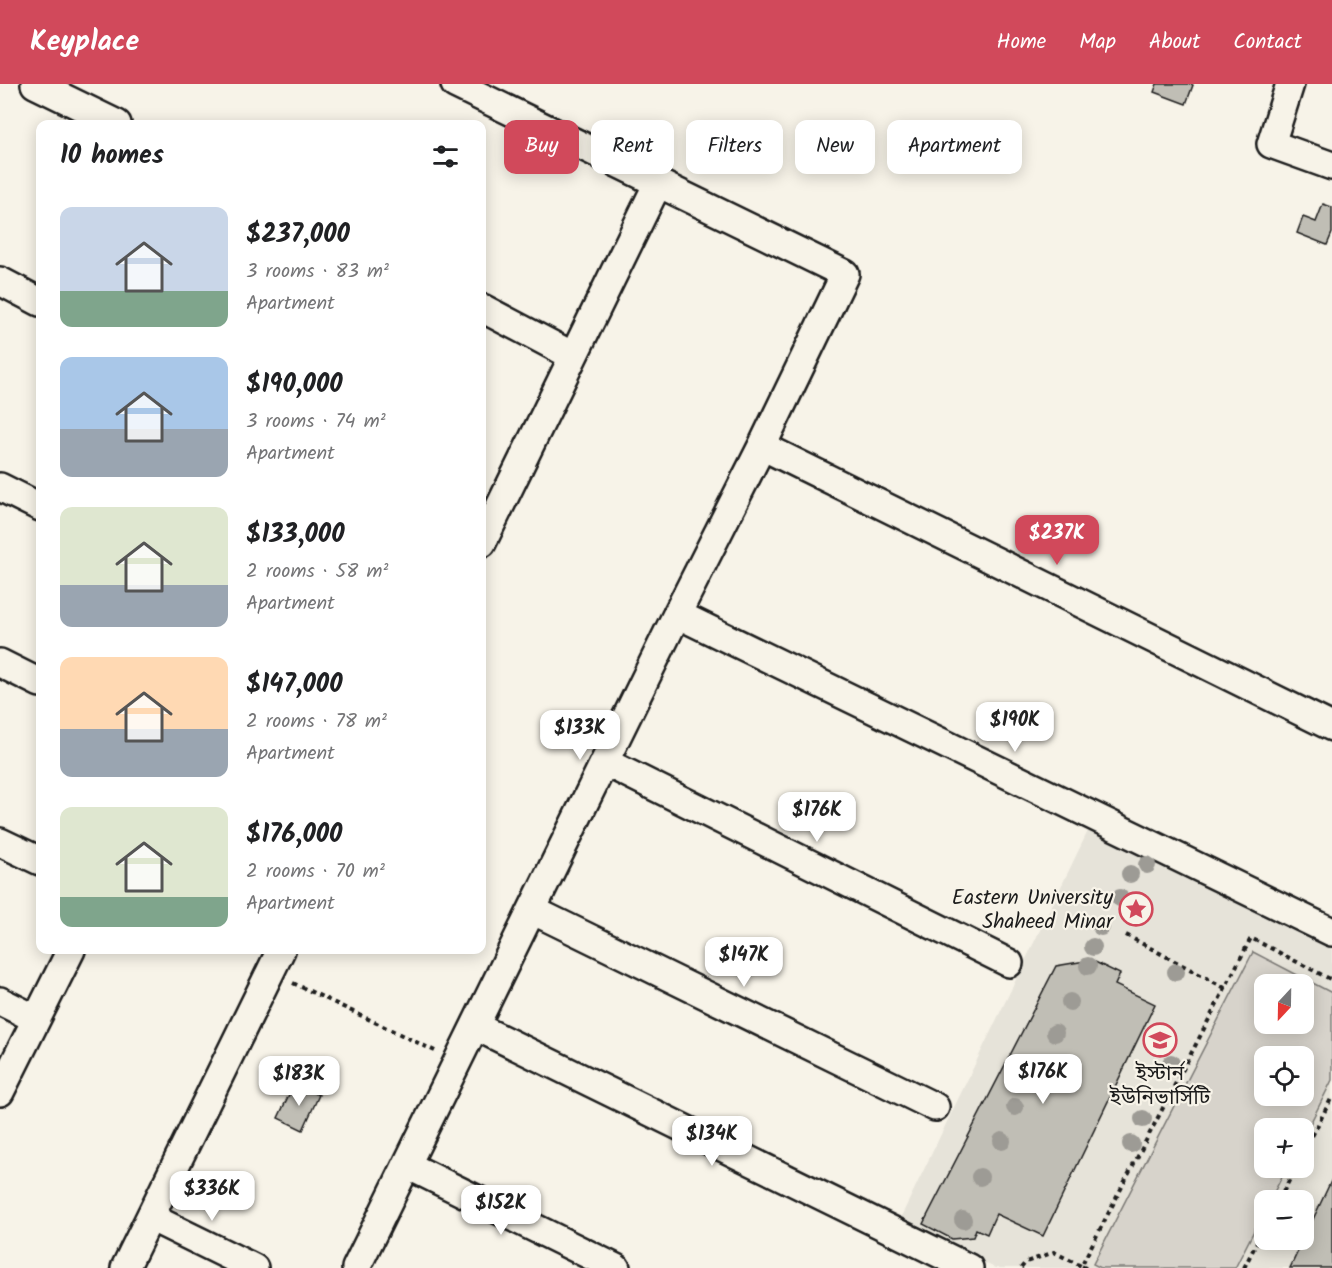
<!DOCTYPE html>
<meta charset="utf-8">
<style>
:root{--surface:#fff;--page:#f2f2f2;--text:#202124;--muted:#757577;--accent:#d1495b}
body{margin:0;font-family:Kalam,"Noto Sans Bengali",sans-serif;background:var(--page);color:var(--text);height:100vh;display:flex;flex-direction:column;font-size:22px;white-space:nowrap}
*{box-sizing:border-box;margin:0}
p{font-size:20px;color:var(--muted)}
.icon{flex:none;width:33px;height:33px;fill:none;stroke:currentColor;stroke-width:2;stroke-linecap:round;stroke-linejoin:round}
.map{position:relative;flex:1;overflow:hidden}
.side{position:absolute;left:36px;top:36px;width:450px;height:834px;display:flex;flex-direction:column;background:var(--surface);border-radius:12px;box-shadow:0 3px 15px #0003}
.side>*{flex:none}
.guide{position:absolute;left:504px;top:36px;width:570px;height:54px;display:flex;gap:12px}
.needle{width:39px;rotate:202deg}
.controls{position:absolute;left:1254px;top:890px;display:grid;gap:12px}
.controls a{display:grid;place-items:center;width:60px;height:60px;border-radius:12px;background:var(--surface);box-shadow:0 3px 15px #0003;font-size:30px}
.price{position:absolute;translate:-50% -51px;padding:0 14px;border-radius:12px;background:#fff;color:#222;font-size:20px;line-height:39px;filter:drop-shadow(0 2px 3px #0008)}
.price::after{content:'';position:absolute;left:50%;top:36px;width:18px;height:14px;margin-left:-9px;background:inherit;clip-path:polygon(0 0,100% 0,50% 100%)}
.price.current{background:var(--accent);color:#fff}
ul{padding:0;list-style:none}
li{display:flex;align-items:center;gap:18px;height:150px;padding:0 24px}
li span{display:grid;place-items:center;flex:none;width:168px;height:120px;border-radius:12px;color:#555}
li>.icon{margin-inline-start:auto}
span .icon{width:72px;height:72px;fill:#fffc;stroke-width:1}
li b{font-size:26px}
h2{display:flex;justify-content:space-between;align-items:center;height:72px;padding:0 24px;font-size:26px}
.chip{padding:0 21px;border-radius:12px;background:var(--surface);box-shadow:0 3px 15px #0003;font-size:21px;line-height:54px}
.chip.current{background:var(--accent);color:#fff}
header{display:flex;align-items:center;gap:36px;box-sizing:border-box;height:84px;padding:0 30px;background:var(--accent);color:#fff}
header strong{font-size:28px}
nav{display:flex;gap:33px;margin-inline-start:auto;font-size:21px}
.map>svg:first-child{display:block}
</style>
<header>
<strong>Keyplace</strong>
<nav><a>Home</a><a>Map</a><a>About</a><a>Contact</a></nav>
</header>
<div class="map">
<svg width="1332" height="1184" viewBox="0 0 1332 1184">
<rect width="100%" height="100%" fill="#f7f3e8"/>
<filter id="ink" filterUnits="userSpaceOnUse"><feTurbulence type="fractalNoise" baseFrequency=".0167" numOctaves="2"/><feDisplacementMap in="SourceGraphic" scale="12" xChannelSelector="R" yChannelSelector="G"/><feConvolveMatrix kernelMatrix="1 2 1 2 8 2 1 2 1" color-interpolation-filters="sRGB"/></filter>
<g filter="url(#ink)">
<!-- built -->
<path fill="#e6e3d9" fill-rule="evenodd" d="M1088,747L1332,865V1184H995L899,1137ZM1264,900H1304V939H1264ZM1264,972H1304V1011H1264ZM1264,1044H1304V1083H1264ZM1264,1116H1304V1155H1264Z"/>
<!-- green -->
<path fill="#d7d3cb" stroke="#7a7874" stroke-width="1.5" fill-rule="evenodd" d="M1253,868L1332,909V996L1304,1052V1044H1264V1083H1287L1270,1116H1264V1127L1235,1184H1101L1093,1180ZM1264,900H1304V939H1264ZM1264,972H1304V1011H1264Z"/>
<!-- building -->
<path fill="#c0beb5" stroke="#1c1c1c" stroke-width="1.5" d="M1157,0H1191L1193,1L1186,20L1154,8Z
M1323,120L1332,123V149L1327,161L1297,149L1303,133L1316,138Z
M1091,876L1120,890L1115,901L1155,920L1043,1152L996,1130L987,1150L976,1145L973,1153L952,1155L923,1140L1056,882Z
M294,1000L319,1011L303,1046L278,1034Z
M1332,1095V1184H1290Z"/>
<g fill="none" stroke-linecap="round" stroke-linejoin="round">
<!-- minor casing -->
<g stroke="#1c1c1c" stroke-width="32">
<path id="minor" d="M35,0L117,40
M1290,0L1271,60L1332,82
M0,197L40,218
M482,224L573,272
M762,362L1332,643
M0,403L40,423
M482,459L658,99
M677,530L1332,848
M0,579L40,599
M605,678L1009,879
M0,758L40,777
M532,826L935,1023
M0,917L36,935
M475,942L969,1184
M0,1008L71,866
M407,1081L616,1184
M150,1133L254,1184
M125,1184L281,866
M356,1184L677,530L762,362L845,190L455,0"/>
</g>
<!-- path -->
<path stroke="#1c1c1c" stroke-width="4" stroke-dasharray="4.5 4.5" stroke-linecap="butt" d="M1126,851L1225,904
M293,899L435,967
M1304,1068L1332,1013
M1279,1116L1296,1083
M1021,1184L1026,1178L1054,1168L1081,1182
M1086,1184L1081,1182L1251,854L1332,896
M1244,1184L1264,1144"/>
<!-- minor -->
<use href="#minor" stroke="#f7f3e8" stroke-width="27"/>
</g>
<!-- trees -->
<g fill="#9d9b95">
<circle cx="1147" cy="781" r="9"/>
<circle cx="1130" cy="790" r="9"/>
<circle cx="1120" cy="814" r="9"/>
<circle cx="1101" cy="843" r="9"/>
<circle cx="1093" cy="863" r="9"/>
<circle cx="1088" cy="882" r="9"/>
<circle cx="1176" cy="888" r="9"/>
<circle cx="1070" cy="918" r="9"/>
<circle cx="1055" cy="949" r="9"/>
<circle cx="1171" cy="979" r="9"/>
<circle cx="1037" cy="985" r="9"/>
<circle cx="1015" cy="1023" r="9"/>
<circle cx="1143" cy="1035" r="9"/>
<circle cx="1002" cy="1057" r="9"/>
<circle cx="1131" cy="1060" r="9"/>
<circle cx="980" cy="1093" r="9"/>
<circle cx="963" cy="1136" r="9"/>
</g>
</g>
<!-- icons -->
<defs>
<g id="sight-ring" transform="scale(1.725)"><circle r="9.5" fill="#f7f3e8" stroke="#d1495b" stroke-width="1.5"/><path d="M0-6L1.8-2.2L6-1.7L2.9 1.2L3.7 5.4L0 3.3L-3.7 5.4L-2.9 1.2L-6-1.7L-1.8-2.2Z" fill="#d1495b"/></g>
<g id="university-ring" transform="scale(1.725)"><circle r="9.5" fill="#f7f3e8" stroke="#d1495b" stroke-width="1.5"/><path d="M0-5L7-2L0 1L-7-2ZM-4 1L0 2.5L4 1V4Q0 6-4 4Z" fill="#d1495b"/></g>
</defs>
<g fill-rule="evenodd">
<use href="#sight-ring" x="1136" y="825"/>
<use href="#university-ring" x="1160" y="956"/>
</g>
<g text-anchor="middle" stroke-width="4.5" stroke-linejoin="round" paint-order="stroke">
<!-- poi labels -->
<g font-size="21" fill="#1c1c1c" stroke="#f7f3e8" text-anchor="end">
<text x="1113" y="820">Eastern University<tspan x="1113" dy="24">Shaheed Minar</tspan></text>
<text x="1160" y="996" text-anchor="middle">ইস্টার্ন<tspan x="1160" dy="24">ইউনিভার্সিটি</tspan></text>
</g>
</g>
</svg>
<div class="controls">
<a><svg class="needle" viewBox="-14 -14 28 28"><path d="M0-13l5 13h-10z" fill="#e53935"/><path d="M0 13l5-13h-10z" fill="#757577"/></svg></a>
<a><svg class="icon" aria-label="locate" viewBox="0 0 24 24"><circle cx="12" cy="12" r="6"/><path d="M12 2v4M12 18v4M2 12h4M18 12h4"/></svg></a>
<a>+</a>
<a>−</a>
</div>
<b class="price current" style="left:1057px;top:482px">$237K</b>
<b class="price" style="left:1015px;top:669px">$190K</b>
<b class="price" style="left:580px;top:677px">$133K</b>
<b class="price" style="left:817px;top:759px">$176K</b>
<b class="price" style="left:744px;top:904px">$147K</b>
<b class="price" style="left:1043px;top:1021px">$176K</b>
<b class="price" style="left:299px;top:1023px">$183K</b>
<b class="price" style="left:712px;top:1083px">$134K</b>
<b class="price" style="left:212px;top:1138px">$336K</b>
<b class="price" style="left:501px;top:1152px">$152K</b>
<div class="guide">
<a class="chip current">Buy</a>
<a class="chip">Rent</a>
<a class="chip">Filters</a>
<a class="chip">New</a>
<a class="chip">Apartment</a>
</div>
<section class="side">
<h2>10 homes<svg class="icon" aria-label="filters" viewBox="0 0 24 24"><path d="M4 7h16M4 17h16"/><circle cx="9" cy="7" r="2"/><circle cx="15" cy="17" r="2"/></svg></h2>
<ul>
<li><span style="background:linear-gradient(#c9d6e8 70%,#7fa58c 0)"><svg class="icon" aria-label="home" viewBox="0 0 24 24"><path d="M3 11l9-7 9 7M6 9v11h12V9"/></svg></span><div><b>$237,000</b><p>3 rooms · 83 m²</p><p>Apartment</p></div></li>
<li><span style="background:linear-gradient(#a9c7e8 60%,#9aa5b1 0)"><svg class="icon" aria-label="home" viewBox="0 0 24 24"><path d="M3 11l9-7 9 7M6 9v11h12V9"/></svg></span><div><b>$190,000</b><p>3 rooms · 74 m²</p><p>Apartment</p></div></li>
<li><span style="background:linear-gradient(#dfe7d0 65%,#9aa5b1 0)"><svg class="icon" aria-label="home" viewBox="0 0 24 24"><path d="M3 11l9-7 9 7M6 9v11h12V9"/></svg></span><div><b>$133,000</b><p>2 rooms · 58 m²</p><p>Apartment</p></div></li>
<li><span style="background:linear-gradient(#ffd9b3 60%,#9aa5b1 0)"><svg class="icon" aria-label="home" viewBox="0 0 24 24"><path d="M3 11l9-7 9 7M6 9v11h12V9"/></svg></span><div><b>$147,000</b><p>2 rooms · 78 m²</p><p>Apartment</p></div></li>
<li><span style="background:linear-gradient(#dfe7d0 75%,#7fa58c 0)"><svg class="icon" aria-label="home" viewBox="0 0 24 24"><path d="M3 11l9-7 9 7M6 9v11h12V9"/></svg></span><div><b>$176,000</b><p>2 rooms · 70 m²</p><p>Apartment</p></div></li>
</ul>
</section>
</div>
